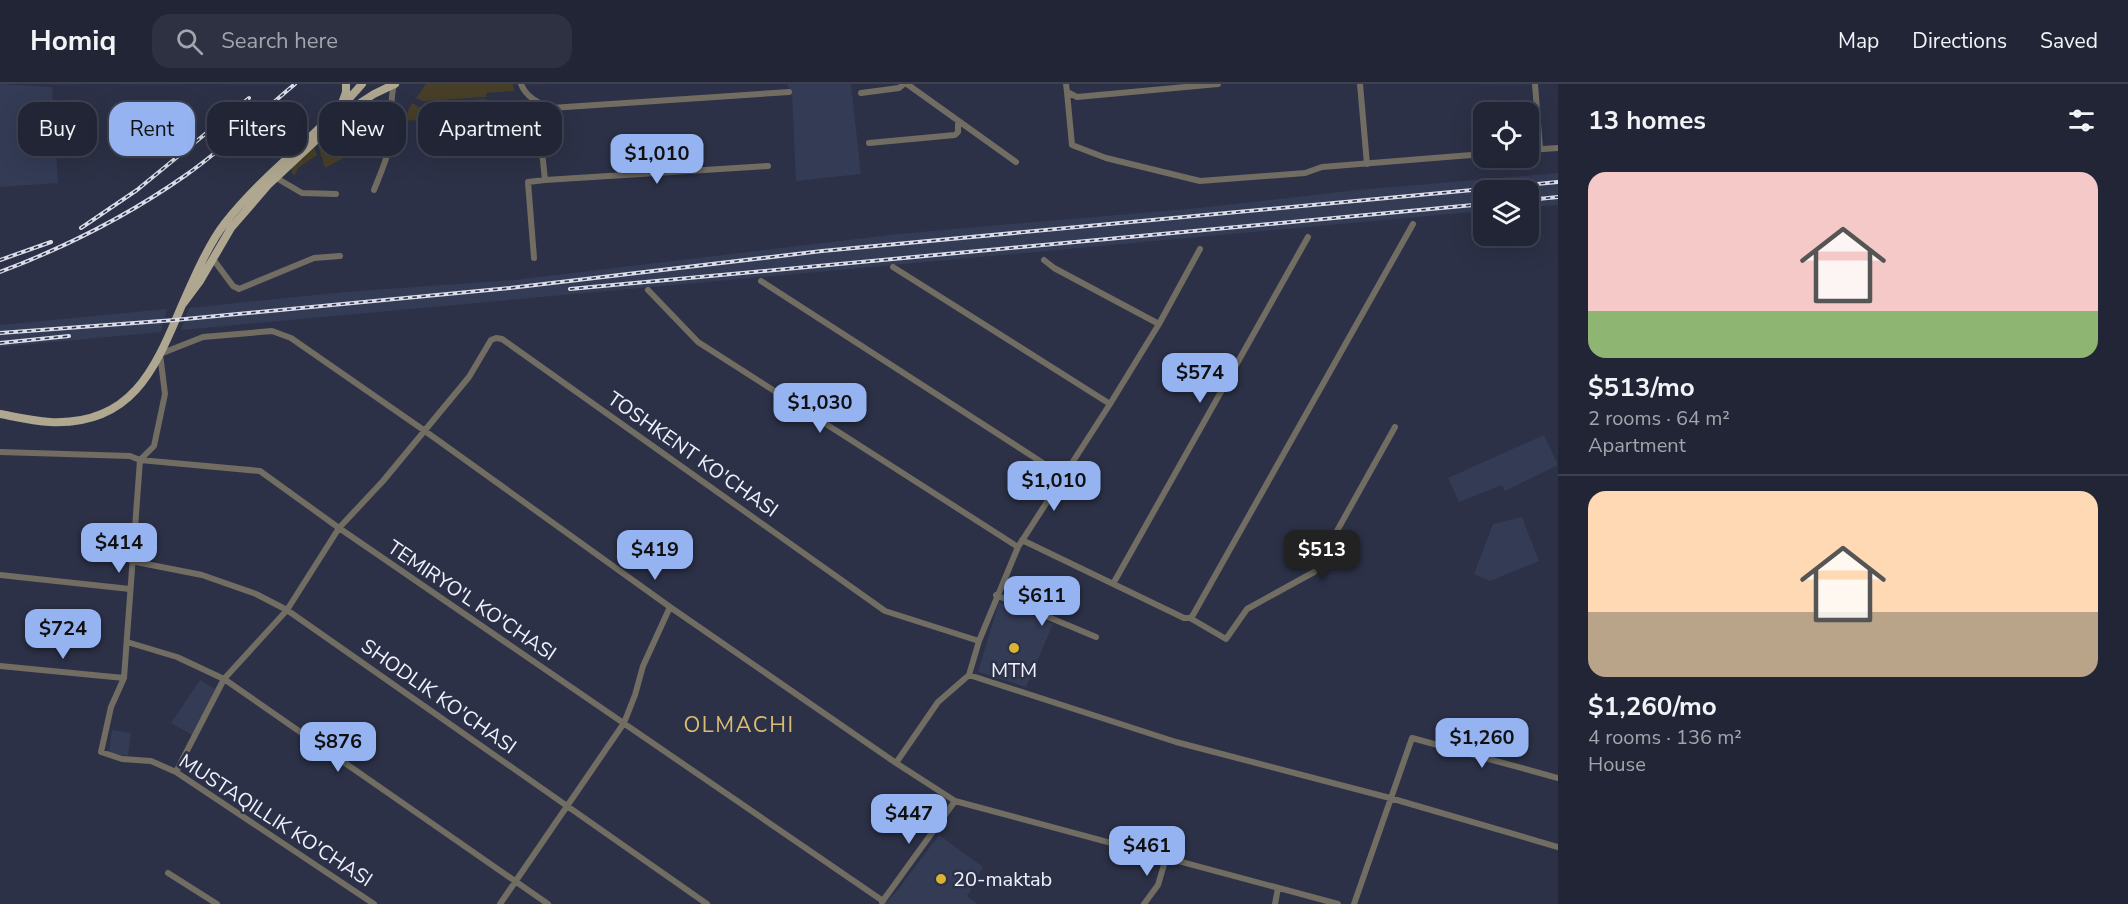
<!DOCTYPE html>
<meta charset="utf-8">
<style>
:root{--surface:#212535;--page:#2d3141;--text:#f1f3f6;--muted:#a2a5ad;--line:#3e4250;--accent:#95b2f1}
body{margin:0;font-family:"Nunito Sans",sans-serif;background:var(--page);color:var(--text);height:100vh;display:flex;flex-direction:column;font-size:22px;white-space:nowrap}
*{box-sizing:border-box;margin:0}
p{font-size:20px;color:var(--muted)}
.icon{flex:none;width:33px;height:33px;fill:none;stroke:currentColor;stroke-width:2;stroke-linecap:round;stroke-linejoin:round}
.map{position:relative;flex:1;overflow:hidden}
.sheet{display:flex;flex-direction:column;background:var(--surface);width:570px}
.sheet>*{flex:none}
.hud{position:absolute;left:18px;top:18px;width:570px;height:54px;display:flex;gap:12px}
.buttons{position:absolute;left:1473px;top:18px;display:grid;gap:12px}
.buttons a{display:grid;place-items:center;width:66px;height:66px;border-radius:12px;background:var(--surface);box-shadow:0 6px 24px #0002,0 0 0 2px var(--line);font-size:30px}
.price{position:absolute;translate:-50% -51px;padding:0 14px;border-radius:12px;background:var(--accent);color:#111;font-size:20px;line-height:39px;filter:drop-shadow(0 2px 3px #0008)}
.price::after{content:'';position:absolute;left:50%;top:36px;width:18px;height:14px;margin-left:-9px;background:inherit;clip-path:polygon(0 0,100% 0,50% 100%)}
.price.selected{background:#222;color:#fff}
ul{padding:0;list-style:none}
li{display:grid;align-content:center;gap:12px;height:318px;padding:0 30px}
li+li{border-top:2px solid var(--line)}
li span{display:grid;place-items:center;height:186px;border-radius:18px;color:#555}
li>.icon{margin-inline-start:auto}
span .icon{width:108px;height:108px;fill:#fffc;stroke-width:1}
li b{font-size:26px}
h2{display:flex;justify-content:space-between;align-items:center;height:72px;padding:0 30px;font-size:26px}
.chip{padding:0 21px;border-radius:18px;background:var(--surface);box-shadow:0 6px 24px #0002,0 0 0 2px var(--line);font-size:21px;line-height:54px}
.chip.selected{background:var(--accent);color:#111}
header{display:flex;align-items:center;gap:36px;box-sizing:border-box;height:84px;padding:0 30px;background:var(--surface);border-bottom:2px solid var(--line)}
header strong{font-size:28px}
nav{display:flex;gap:33px;margin-inline-start:auto;font-size:21px}
.search{width:420px;height:54px;background:var(--page);display:flex;align-items:center;gap:15px;box-sizing:border-box;padding:0 21px;border-radius:18px;color:var(--muted);font-size:22px}
main{display:flex;flex:1;min-height:0}
.map>svg:first-child{display:block}
</style>
<header>
<strong>Homiq</strong>
<div class="search"><svg class="icon" aria-label="search" viewBox="0 0 24 24"><circle cx="10" cy="10" r="6"/><path d="M15 15l6 6"/></svg>Search here</div>
<nav><a>Map</a><a>Directions</a><a>Saved</a></nav>
</header>
<main>
<div class="map">
<svg width="1558" height="820" viewBox="0 0 1558 820">
<rect width="100%" height="100%" fill="#2c3147"/>
<!-- built -->
<path fill="#343b55" d="M0,0L52,3L58,99L0,103Z
M787,0H851L861,90L796,97L792,10Z
M1558,89V121L1529,123L1528,106H1484L1483,127L181,246L189,224L344,208L514,196L898,150L1198,124L1358,106Z
M167,225L161,248L0,263V241Z
M1544,351L1558,381L1505,407L1502,401L1459,418L1448,394Z
M1522,433L1539,477L1490,497L1474,490L1493,440Z
M999,518L1053,540L1026,603L978,588Z
M200,596L215,605L192,651L171,639Z
M112,646L131,649L128,672L109,669Z
M939,751L983,783L967,813L978,820H884L897,807Z"/>
<!-- green -->
<path fill="#473f27" d="M426,0H513L514,7L486,9V13L423,17L416,14Z
M486,15V25C467,32 447,32 428,23L429,18Z
M412,19L441,34L405,37L408,27Z
M369,20L375,21L373,42L351,70L325,84L317,58L343,37Z
M313,61L317,71L298,84L295,91L292,90L291,84Z"/>
<g fill="none" stroke-linecap="round" stroke-linejoin="round">
<!-- minor -->
<path stroke="#716d62" stroke-width="6" d="M521,0C526,13 538,19 551,24L789,8
M907,0L1016,78
M1066,0L1067,8L1077,13L1218,0
M1360,0L1367,80
M1535,0L1540,65
M1067,8L1072,61L1106,74L1200,97L1305,89L1322,83L1484,70
M861,9L899,4L904,0
M869,59L955,51L958,48V37
M1528,66L1558,64
M273,92L302,109L336,110
M545,96L768,82
M374,106C381,88 389,71 391,52C393,35 389,18 394,1
M534,174L528,98L545,96L537,19
M213,175L233,202L239,205L314,174L340,172
M1044,176L1054,184L1159,240
M893,183L1110,320
M761,197L1063,392
M648,206L698,258L1018,463
M0,368L130,372L140,376L260,387L339,444L883,817
M1022,456L1184,534H1190L1193,531L1413,140
M131,477L202,491L256,510L287,526L707,820
M0,491L130,505
M1113,500L1308,153
M996,511L1096,553
M1190,534L1226,555L1247,525L1314,488L1395,343
M127,558L177,573L224,595L548,820
M0,582L124,594
M969,591L1176,658L1390,714L1558,763
M896,679L938,618L969,591L979,557L1018,463L1110,320L1159,240L1200,165
M176,688L224,595L287,526L339,444L383,397L469,293L491,256L496,254L502,255L885,527L979,557
M168,789L217,820
M882,818L955,717
M374,820L176,688L151,677L122,675L101,668L111,623L124,594L140,376L154,362L165,310L160,270L203,253L272,247L291,254L425,347L670,523L896,679L955,717L1338,820
M500,820L624,639L635,611L643,582L670,523
M1144,820L1158,801L1166,774
M1275,820L1278,804
M1354,820L1412,654L1558,694"/>
<!-- major -->
<path stroke="#afa790" stroke-width="8" d="M362,0C320,50 265,88 225,139C208,161 193,196 182,221L200,197L231,144L269,100L346,28L374,10L395,0
M342,19L346,8V0
M0,330C16,333 33,337 50,338C132,342 155,285 182,221"/>
<!-- rail casing -->
<g stroke="#dadde9" stroke-width="4">
<path id="rail" d="M1528,116L1558,113
M81,144L137,106L249,14
M0,176L51,158
M0,188C66,163 129,131 186,91C225,64 259,30 295,0
M570,205L1484,120
M0,249L175,236L510,204L822,167L1558,98
M0,259L69,252"/>
</g>
<!-- rail -->
<use href="#rail" stroke="#2c3147" stroke-width="1.5" stroke-dasharray="4.5" stroke-linecap="butt"/>
</g>
<!-- markers -->
<g fill="#dab333" stroke="#2c3147" stroke-width="2">
<circle cx="1014" cy="564" r="6"/>
<circle cx="941" cy="795" r="6"/>
</g>
<g text-anchor="middle" stroke-width="5" stroke-linejoin="round" paint-order="stroke">
<!-- street labels -->
<g font-size="20" fill="#eff2fd" stroke="#2c3147">
<text transform="translate(693 370) rotate(35)" y="7">TOSHKENT KO'CHASI</text>
<text transform="translate(472 516) rotate(34)" y="7">TEMIRYO'L KO'CHASI</text>
<text transform="translate(439 612) rotate(35)" y="7">SHODLIK KO'CHASI</text>
<text transform="translate(276 736) rotate(33)" y="7">MUSTAQILLIK KO'CHASI</text>
</g>
<!-- poi labels -->
<g font-size="20" fill="#eff2fd" stroke="#2c3147">
<text x="1014" y="593">MTM</text>
<text x="953" y="802" text-anchor="start">20-maktab</text>
</g>
<!-- quarter labels -->
<g font-size="22" letter-spacing="1.5" fill="#d7bc71" stroke="#2c3147">
<text x="739" y="648">OLMACHI</text>
</g>
</g>
</svg>
<div class="buttons">
<a><svg class="icon" aria-label="locate" viewBox="0 0 24 24"><circle cx="12" cy="12" r="6"/><path d="M12 2v4M12 18v4M2 12h4M18 12h4"/></svg></a>
<a><svg class="icon" aria-label="layers" viewBox="0 0 24 24"><path d="M12 4l9 5-9 5-9-5zM3 14l9 5 9-5"/></svg></a>
</div>
<b class="price" style="left:657px;top:101px">$1,010</b>
<b class="price" style="left:1200px;top:320px">$574</b>
<b class="price" style="left:820px;top:350px">$1,030</b>
<b class="price" style="left:1054px;top:428px">$1,010</b>
<b class="price" style="left:119px;top:490px">$414</b>
<b class="price" style="left:655px;top:497px">$419</b>
<b class="price selected" style="left:1322px;top:497px">$513</b>
<b class="price" style="left:1042px;top:543px">$611</b>
<b class="price" style="left:63px;top:576px">$724</b>
<b class="price" style="left:1482px;top:685px">$1,260</b>
<b class="price" style="left:338px;top:689px">$876</b>
<b class="price" style="left:909px;top:761px">$447</b>
<b class="price" style="left:1147px;top:793px">$461</b>
<div class="hud">
<a class="chip">Buy</a>
<a class="chip selected">Rent</a>
<a class="chip">Filters</a>
<a class="chip">New</a>
<a class="chip">Apartment</a>
</div>
</div>
<section class="sheet">
<h2>13 homes<svg class="icon" aria-label="filters" viewBox="0 0 24 24"><path d="M4 7h16M4 17h16"/><circle cx="9" cy="7" r="2"/><circle cx="15" cy="17" r="2"/></svg></h2>
<ul>
<li><span style="background:linear-gradient(#f6c9c9 75%,#8fb573 0)"><svg class="icon" aria-label="home" viewBox="0 0 24 24"><path d="M3 11l9-7 9 7M6 9v11h12V9"/></svg></span><div><b>$513/mo</b><p>2 rooms · 64 m²</p><p>Apartment</p></div></li>
<li><span style="background:linear-gradient(#ffd9b3 65%,#b9a48a 0)"><svg class="icon" aria-label="home" viewBox="0 0 24 24"><path d="M3 11l9-7 9 7M6 9v11h12V9"/></svg></span><div><b>$1,260/mo</b><p>4 rooms · 136 m²</p><p>House</p></div></li>
</ul>
</section>
</main>
